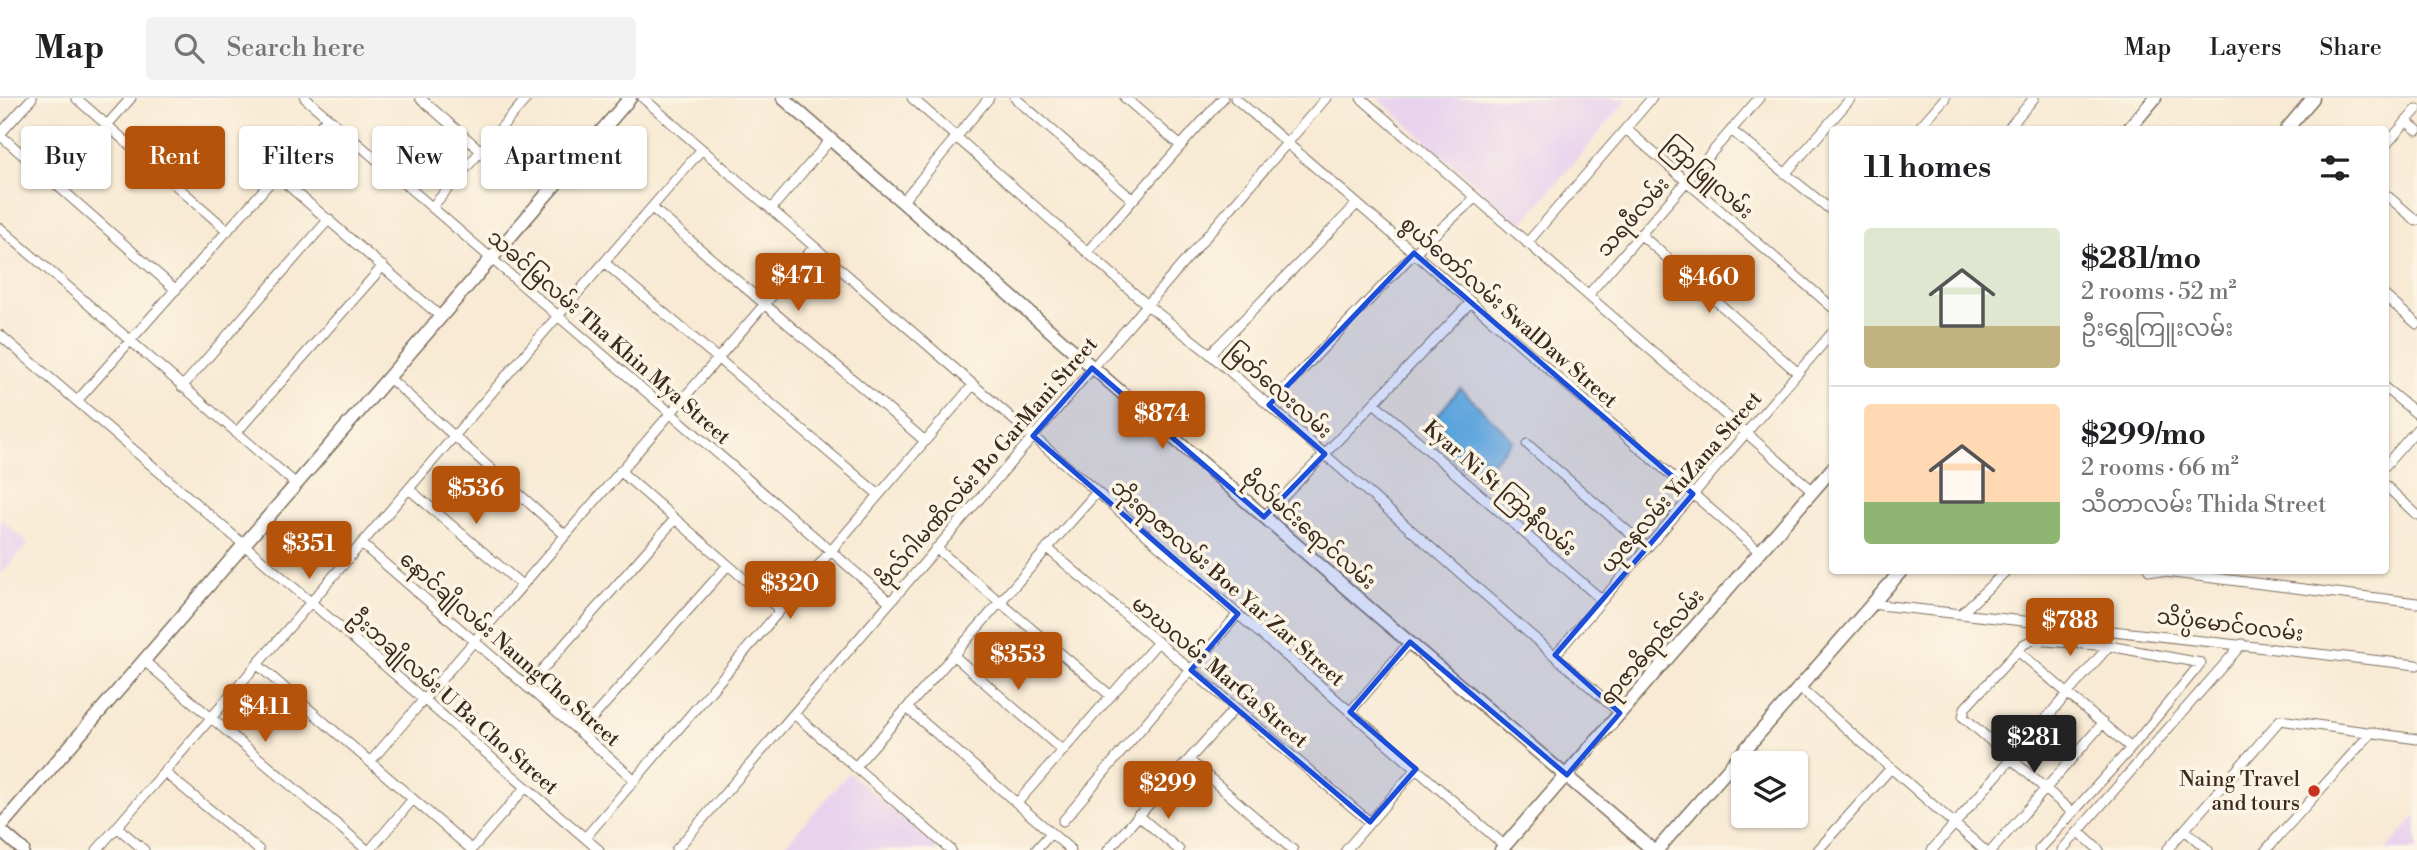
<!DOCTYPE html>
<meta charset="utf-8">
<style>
:root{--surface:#fff;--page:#f2f2f2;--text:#202124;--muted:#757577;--line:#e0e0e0;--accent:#b45309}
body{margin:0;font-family:"Libre Bodoni","Noto Sans Myanmar",serif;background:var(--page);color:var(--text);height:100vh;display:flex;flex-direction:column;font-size:26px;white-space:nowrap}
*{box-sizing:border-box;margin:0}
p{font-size:23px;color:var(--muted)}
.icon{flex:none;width:38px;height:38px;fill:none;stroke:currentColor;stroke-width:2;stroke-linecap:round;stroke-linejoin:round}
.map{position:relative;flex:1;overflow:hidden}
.panel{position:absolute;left:1829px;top:28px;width:560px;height:448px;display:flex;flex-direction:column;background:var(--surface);border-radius:7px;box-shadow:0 2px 5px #0004}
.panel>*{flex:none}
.banner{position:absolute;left:21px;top:28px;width:665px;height:63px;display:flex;gap:14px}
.buttons{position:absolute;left:1731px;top:653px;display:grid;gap:14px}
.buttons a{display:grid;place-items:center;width:77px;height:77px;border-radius:7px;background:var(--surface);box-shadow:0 2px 5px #0004;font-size:35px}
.price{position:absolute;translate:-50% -60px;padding:0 16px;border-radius:7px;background:var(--accent);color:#fff;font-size:23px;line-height:46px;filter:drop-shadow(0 2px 4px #0008)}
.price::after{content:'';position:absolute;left:50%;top:42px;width:21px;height:16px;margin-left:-10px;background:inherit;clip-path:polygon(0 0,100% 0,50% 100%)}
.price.on{background:#222;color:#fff}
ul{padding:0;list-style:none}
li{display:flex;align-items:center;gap:21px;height:175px;padding:0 35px}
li+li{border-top:2px solid var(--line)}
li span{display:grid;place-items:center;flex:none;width:196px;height:140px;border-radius:7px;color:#555}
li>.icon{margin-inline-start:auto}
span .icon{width:84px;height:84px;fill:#fffc;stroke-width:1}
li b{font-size:30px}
h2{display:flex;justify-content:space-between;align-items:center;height:84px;padding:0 35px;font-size:30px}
.tag{padding:0 24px;border-radius:7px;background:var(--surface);box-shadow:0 2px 5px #0004;font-size:24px;line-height:63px}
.tag.on{background:var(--accent);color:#fff}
header{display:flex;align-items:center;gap:42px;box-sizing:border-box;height:98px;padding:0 35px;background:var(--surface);border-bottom:2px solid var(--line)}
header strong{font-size:33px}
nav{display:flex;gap:38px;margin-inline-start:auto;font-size:24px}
.search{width:490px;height:63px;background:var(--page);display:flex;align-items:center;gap:18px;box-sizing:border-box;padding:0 24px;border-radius:7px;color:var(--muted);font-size:26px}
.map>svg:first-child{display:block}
</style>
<header>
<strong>Map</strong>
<div class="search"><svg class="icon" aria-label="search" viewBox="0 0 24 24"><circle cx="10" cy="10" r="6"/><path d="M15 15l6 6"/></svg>Search here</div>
<nav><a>Map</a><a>Layers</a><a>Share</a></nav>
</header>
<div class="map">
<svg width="2417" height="752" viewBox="0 0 2417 752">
<rect width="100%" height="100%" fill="#fcf5e5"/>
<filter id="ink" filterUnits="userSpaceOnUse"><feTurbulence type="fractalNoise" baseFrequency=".0143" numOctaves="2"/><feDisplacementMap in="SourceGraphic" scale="14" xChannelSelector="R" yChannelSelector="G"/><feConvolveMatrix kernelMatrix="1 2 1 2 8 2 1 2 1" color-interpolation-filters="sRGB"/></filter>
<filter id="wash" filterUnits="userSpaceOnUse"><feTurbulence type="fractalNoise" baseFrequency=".00686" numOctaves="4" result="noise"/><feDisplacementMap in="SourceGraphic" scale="28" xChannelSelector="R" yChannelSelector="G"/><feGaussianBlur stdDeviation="1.57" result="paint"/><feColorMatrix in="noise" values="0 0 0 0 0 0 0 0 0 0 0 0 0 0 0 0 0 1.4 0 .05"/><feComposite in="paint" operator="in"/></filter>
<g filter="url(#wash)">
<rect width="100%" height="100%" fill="#f8ead4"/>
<!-- built -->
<path fill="#e8d2ee" d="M1377,0H1629L1521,127Z
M0,420L29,445L0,478Z
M849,674V675L939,752H781Z
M2417,717V752H2386Z"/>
<!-- water -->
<path fill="#63b7df" stroke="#4f707e" stroke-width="2" d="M1460,290L1513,342L1477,382L1424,334Z"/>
</g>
<g filter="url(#ink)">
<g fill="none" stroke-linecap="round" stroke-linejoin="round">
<!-- minor casing -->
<g stroke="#7d6d5e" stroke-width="11">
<path id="minor" d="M76,0L228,133
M305,0L890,504
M420,0L481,53
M643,0L1505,748
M912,0L1146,206L1210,256L1620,615
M1015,0L1133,102
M1125,0L1181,48
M1235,0L1760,454
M1361,0L1813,393
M2406,23L2417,32
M107,27L131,0
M1626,31L1832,209
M1731,32L1832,113
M1917,32L1945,0
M2007,32L2034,0
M0,36L32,0
M0,37L176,192
M2385,48L2417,11
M1786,75L1851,0
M276,77L441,219
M2385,96L2417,123
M902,104L989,0
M432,109L527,0
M652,110L925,343
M771,111L831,41
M0,130L296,386
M1640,136L1798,275
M1527,145L1652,0
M1087,154L1223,0
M605,165L879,397
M1588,197L1759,0
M2385,198L2417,226
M0,237L599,752
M1210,256L1357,106
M388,279L565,437
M182,289L329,121
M2385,290L2417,316
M77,303L327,20
M1374,305L1602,502
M1269,307L1414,155L1475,100
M236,335L383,168
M1527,346L1647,450
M2385,368L2417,331
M620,373L780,512
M2385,387L2417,417
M410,392L522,487
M1264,419L1471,204
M363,447L635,682
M936,450L1111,598
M1047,450L1370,724
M2149,472L2417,505
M1871,506L2417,567
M1962,515L2007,472
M2018,553L2131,650
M953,557L1063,653
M1555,557L1832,235
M143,562L367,752
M258,567L472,752
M1798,588L1984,752
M527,589L675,421
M907,610L1071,752
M1350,614L1410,544
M794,616L951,752
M580,634L728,467
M1189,662L1293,752
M370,664L814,149
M855,669L1097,394
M164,674L259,752
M1017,705L1158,544
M1138,717L1179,752
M1063,723L1238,516
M117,729L144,752
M2185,732L2208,752
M2079,734L2099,752
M585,740L973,287
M97,752L702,51
M370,752L413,701
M471,752L526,689
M676,752L1326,0
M1036,752L1051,735
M1108,752L1235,610
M1346,752L1416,671
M1818,752L1891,670
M1932,752L2109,548
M1992,752L2103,625
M2039,752L2131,650L2201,565L2109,548L2033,542L2024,546L1965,610L1963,619L1967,622L2073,715
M2062,752L2242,546
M2167,752L2280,622L2417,641
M2266,752L2372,634"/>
</g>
<!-- tertiary casing -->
<g stroke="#7d6d5e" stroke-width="15">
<path id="tertiary" d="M783,0L1377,517L1653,752
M2128,32L2155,0
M2286,32L2313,0
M0,729L630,0
M1501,752L1832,371
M1657,752L1902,472"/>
</g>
<!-- secondary casing -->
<g stroke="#7d6d5e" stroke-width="15">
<path id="secondary" d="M0,732L23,752"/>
</g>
<!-- minor -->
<use href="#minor" stroke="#fff" stroke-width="9"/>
<!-- tertiary -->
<use href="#tertiary" stroke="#fff" stroke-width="12"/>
<!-- secondary -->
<use href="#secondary" stroke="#fff" stroke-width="12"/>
</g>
</g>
<!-- marked area -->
<path fill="#1d4ed8" fill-opacity="0.2" stroke="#1d4ed8" stroke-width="5" stroke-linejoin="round" d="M1414,155L1693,396L1555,557L1620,615L1567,677L1410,544L1350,614L1416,671L1370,724L1191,572L1238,516L1033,338L1092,270L1264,419L1325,356L1269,307Z"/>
<!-- markers -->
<circle fill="#c8321e" stroke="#fcf5e5" stroke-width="2.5" cx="2314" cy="693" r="7"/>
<g text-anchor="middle" stroke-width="7" stroke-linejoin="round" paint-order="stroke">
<!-- street labels -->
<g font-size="21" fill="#3b2a1e" stroke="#fcf5e5">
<text transform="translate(1708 80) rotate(41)" y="7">ကြာဖြူလမ်း</text>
<text transform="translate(1633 119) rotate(-49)" y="7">သရဖီလမ်း</text>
<text transform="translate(1509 214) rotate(41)" y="7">စွယ်တော်လမ်း SwalDaw Street</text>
<text transform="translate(609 239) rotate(41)" y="7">သခင်မြလမ်း Tha Khin Mya Street</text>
<text transform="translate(1279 293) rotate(41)" y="7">မြတ်လေးလမ်း</text>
<text transform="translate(987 364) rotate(-49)" y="7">ဗိုလ်ဂါမဏိလမ်း Bo GarMani Street</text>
<text transform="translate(1681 384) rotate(-49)" y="7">ယုဇနလမ်း YuZana Street</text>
<text transform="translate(1500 390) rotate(41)" y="7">Kyar Ni St ကြာနီလမ်း</text>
<text transform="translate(1309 432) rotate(41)" y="7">ဗိုလ်မင်းရောင်လမ်း</text>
<text transform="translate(1228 485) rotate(41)" y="7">ဘိုးရာဇာလမ်း Boe Yar Zar Street</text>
<text transform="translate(2230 527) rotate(7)" y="7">သိပ္ပံမောင်ဝလမ်း</text>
<text transform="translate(1652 549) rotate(-49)" y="7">ရာဇာဓိရာဇ်လမ်း</text>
<text transform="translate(510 551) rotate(41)" y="7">နောင်ချိုလမ်း NaungCho Street</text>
<text transform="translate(1220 574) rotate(40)" y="7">မာဃလမ်း MarGa Street</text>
<text transform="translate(454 604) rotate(41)" y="7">ဦးဘချိုလမ်း U Ba Cho Street</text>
</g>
<!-- poi labels -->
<g font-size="21" fill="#3b2a1e" stroke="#fcf5e5" text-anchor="end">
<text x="2300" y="688">Naing Travel<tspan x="2300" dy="24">and tours</tspan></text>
</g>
</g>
</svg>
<div class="buttons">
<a><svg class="icon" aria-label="layers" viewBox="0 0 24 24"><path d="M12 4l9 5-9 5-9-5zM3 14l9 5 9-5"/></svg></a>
</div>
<b class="price" style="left:798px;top:215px">$471</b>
<b class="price" style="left:1709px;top:217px">$460</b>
<b class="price" style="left:1162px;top:353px">$874</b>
<b class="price" style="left:476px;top:428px">$536</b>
<b class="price" style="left:309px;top:483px">$351</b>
<b class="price" style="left:790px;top:523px">$320</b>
<b class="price" style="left:2070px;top:560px">$788</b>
<b class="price" style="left:1018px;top:594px">$353</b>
<b class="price" style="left:265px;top:646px">$411</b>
<b class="price on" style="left:2034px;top:677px">$281</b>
<b class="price" style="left:1168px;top:723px">$299</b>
<div class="banner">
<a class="tag">Buy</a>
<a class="tag on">Rent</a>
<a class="tag">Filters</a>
<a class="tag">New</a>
<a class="tag">Apartment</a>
</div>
<section class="panel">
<h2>11 homes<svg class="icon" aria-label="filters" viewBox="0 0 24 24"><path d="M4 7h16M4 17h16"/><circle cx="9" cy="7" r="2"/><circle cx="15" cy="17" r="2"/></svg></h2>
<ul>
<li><span style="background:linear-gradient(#dfe7d0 70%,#c2b280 0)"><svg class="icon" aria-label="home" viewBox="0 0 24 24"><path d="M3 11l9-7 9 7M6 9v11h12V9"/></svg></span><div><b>$281/mo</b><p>2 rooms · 52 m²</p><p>ဦးရွှေကြူးလမ်း</p></div></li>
<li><span style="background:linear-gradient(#ffd9b3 70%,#8fb573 0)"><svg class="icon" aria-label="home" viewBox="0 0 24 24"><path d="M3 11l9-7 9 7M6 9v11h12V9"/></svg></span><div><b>$299/mo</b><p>2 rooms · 66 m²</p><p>သီတာလမ်း Thida Street</p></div></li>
</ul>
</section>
</div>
